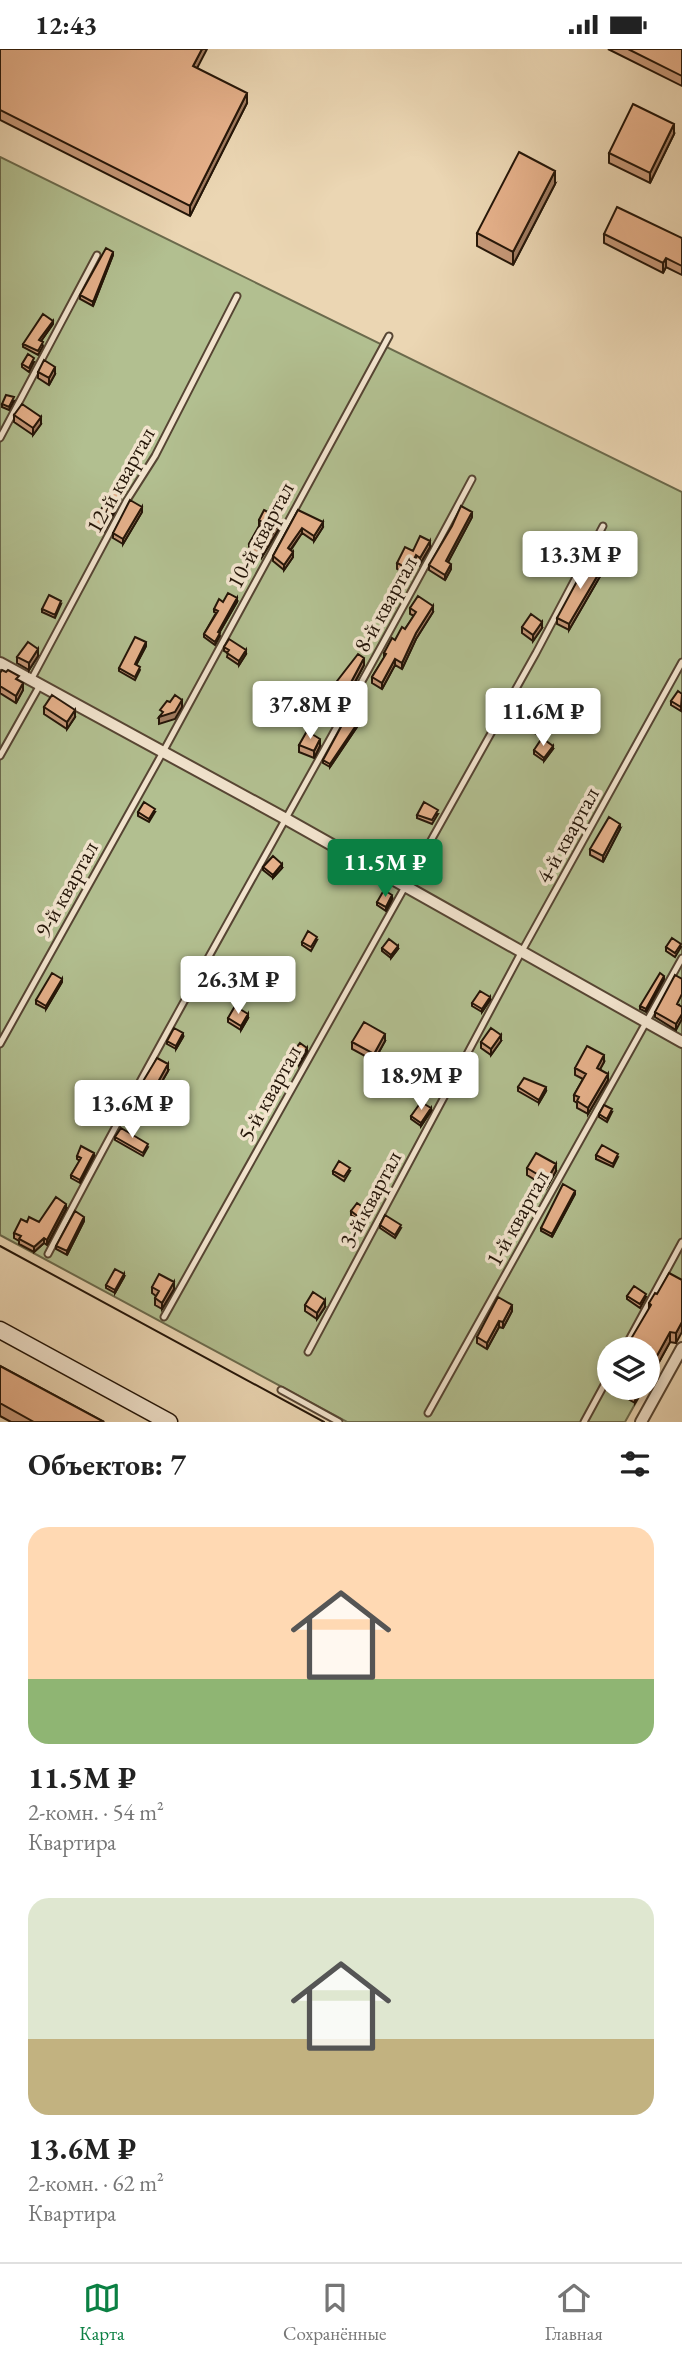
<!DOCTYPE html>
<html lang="ru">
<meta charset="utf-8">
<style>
:root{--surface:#fff;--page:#f6f6f6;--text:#222;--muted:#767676;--line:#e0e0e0;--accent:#0b8043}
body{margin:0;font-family:"EB Garamond",serif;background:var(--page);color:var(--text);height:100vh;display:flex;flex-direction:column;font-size:26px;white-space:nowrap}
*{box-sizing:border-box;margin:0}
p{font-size:23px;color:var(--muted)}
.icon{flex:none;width:38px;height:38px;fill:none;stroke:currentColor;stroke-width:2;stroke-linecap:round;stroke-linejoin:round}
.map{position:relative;height:1373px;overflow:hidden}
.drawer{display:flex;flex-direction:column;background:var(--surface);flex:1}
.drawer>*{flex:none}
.tools{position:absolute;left:597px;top:1288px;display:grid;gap:14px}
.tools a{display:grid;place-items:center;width:63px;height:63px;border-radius:50%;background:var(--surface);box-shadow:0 4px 10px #0003;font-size:35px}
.price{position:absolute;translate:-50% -60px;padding:0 16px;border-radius:7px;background:#fff;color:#222;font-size:23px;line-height:46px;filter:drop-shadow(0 2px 4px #0008)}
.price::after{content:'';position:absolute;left:50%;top:42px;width:21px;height:16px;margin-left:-10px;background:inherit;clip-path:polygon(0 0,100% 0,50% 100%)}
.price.current{background:var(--accent);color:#fff}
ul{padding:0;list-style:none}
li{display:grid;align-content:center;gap:14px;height:371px;padding:0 28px}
li span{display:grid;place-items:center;height:217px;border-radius:21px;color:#555}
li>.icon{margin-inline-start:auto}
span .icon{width:126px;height:126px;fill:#fffc;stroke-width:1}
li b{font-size:30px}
h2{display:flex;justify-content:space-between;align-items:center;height:84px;padding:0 28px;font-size:30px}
.status{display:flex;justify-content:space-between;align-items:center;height:49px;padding:0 35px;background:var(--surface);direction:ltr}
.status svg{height:19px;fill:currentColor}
.tabs{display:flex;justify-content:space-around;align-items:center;height:98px;border-top:2px solid var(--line);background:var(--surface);font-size:19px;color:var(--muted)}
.tabs a{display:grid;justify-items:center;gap:4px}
.tabs .current{color:var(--accent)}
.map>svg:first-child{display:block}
</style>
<div class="status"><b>12:43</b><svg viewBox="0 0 49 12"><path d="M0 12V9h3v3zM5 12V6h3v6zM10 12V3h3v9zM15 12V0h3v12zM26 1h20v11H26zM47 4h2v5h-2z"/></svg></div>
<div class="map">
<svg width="682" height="1373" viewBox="0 0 682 1373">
<rect width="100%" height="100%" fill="#ebd6b3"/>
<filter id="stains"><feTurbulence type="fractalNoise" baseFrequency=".00286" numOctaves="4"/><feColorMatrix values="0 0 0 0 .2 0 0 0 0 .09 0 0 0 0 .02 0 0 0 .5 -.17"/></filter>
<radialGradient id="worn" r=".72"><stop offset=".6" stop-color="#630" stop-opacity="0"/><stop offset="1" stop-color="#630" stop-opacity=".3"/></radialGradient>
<!-- green -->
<path fill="#b2bf90" stroke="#6b6a4c" stroke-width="2" d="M0,108L682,443V1270L648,1300H609V1339H644L625,1373H347L0,1186Z"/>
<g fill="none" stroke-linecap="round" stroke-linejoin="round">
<!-- lane casing -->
<g stroke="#564533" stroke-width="9">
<path id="lane" d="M0,389L97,206
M31,631L127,451L155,407L237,247
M0,707L40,636
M0,995L163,703L389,287
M48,1205C184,944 334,690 472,430
M164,1268L536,604L603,477
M624,1300L682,1193
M308,1303L522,902L682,613
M281,1341L339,1373
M428,1364L682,909
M584,1373L609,1327"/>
</g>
<!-- street casing -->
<g stroke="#564533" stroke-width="14">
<path id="street" d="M0,614L286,770L682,993
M641,1373L682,1299"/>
</g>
<!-- secondary casing -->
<g stroke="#241508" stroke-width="19">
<path id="secondary" d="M0,1281L169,1373"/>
</g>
<!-- lane -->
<use href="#lane" stroke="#f2e4ce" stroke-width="5"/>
<!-- street -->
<use href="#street" stroke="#f2e4ce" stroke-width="10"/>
<!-- secondary -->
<use href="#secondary" stroke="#f2e4ce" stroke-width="16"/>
<!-- tram -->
<path stroke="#241508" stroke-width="2" d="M0,1197L324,1373"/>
</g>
<!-- wall -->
<path fill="#c69878" stroke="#241508" stroke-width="2" d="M0,0L197,19L247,54L190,167L0,71Z
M608,0H682V37Z
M674,85L650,134L609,114V104Z
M555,135L513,216L477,197V184Z
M604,185L682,189V226L666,218L663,224L604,194Z
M113,206L93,257L80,250V246Z
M53,275L41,292L43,297L38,306L23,298V295Z
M34,313L29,323L22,318V315Z
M38,323L55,325L49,336L38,329Z
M14,352L9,361L2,358V355Z
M14,366L41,375L33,386L14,373Z
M121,451L104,483L93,477V474Z
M298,461L323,478L314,492L302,484L291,501L293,508L284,521L273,512V507Z
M142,463L123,495L113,489V484Z
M472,468L448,513L451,520L445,531L429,521V516Z
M259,471L281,476L262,508L249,501V495L259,477Z
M430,498L420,515L416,512L409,526L397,520V514L413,502Z
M602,524L569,581L557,575V569Z
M237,553L219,584L220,587L215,596L204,588V585L216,564L214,563V560Z
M61,555L55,569L42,563V560Z
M410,559L433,563L416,590L402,620L395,616L382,640L372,634V628L384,609V604L405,580L414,567L410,565Z
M522,578L542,579L533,592L522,584Z
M146,597L136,616L140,621L135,631L119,622V619Z
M224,598L246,605L239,616L227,608L228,604L224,602Z
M38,607L29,621L17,614V608Z
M364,616L334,672L320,661V654Z
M0,624L19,632L23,641L16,654L0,644Z
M682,645L681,662L671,656V652Z
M44,658L75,668L67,680L44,665Z
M535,662L549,673L539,687L524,677V670Z
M359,675L330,718L323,714V711Z
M299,696L320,697L314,709L299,703Z
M553,700L544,712L534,705V701Z
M138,763H155L149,773L138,767Z
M438,765L432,775L417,769V766Z
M620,780L603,813L590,806V800Z
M263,818L282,819L273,829L263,821Z
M392,850L386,862L377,856V853Z
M317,891L311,902L302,896V893Z
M666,898H681L675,908L666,902Z
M382,899L398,900L391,909L382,902Z
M664,930L646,963L640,960V957Z
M62,933L46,960L36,955V951Z
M490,951L482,963L472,957V954Z
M679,956L676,981L655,968V963Z
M228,969H248L241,981L228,973Z
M183,988L176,1000L167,995V992Z
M385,992L374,1012L352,1000V993Z
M501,992L491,1006L481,999V993Z
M307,1003L299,1016L291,1010V1006Z
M604,1013L600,1020L608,1031L588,1065L577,1059V1054L574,1052V1046L583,1030L575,1026V1019Z
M168,1022L153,1048L142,1040V1034Z
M518,1038L546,1042L539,1054L518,1042Z
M431,1062L421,1077L411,1070V1067Z
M612,1063L607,1073L599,1068V1065Z
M115,1088L148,1098L143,1107L115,1091Z
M596,1106L618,1108L613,1118L596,1110Z
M77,1107H94L80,1134L71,1129V1126L80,1112L77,1110Z
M527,1119L556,1122L547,1138L527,1126Z
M333,1122H350L344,1132L333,1125Z
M575,1145L552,1188L541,1182V1179Z
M66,1160L47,1196L44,1194L34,1203L19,1195V1192L14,1189V1184L27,1173H39Z
M351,1162L370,1166L364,1175L351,1166Z
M84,1172L67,1206L56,1200V1197Z
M380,1176L401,1179L395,1189L380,1179Z
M124,1228L115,1244L106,1239V1236Z
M682,1231L676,1294L670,1293L648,1333L649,1254L657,1245Z
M152,1238L174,1240L162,1260L155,1256V1249L156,1247L152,1244Z
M627,1247L646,1248L640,1259L627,1250Z
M305,1256L325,1258L317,1270L305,1262Z
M512,1262L503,1279L499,1278L487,1300L477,1294V1288Z
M0,1317L104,1373H11L0,1367Z
M609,1329V1339H644L635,1354L609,1339Z"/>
<!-- shaded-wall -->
<path fill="#a17c61" stroke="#241508" stroke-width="2" d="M202,0H207L193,27V17Z
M247,44V54L190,167V157Z
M674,75V85L650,134V124Z
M555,122V135L513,216V203Z
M113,203V206L93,257V253Z
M666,209V218L663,224V214Z
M53,272V275L39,295V291Z
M55,318V325L49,336V329Z
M41,368V375L33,386V379Z
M121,447V451L104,483V480Z
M142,458V463L123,495V490Z
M472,463V468L446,517V512Z
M281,470V476L262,508V503Z
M323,473V478L314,492V487Z
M302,479V484L288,504V499Z
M430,492V498L420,515V509Z
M293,503V508L284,521V516Z
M416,506V512L409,526V520Z
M451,515V520L445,531V526Z
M602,519V524L569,581V575Z
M237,549V553L218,586V583Z
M433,557V563L416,590L402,620V614L416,584Z
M542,573V579L533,592V586Z
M146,593V597L135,618V615Z
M38,600V607L29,621V614Z
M246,601V605L239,616V612Z
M364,609V616L334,672V665Z
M395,610V616L382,640V634Z
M23,634V641L16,654V647Z
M182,651V658L175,670L159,675V668Z
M75,661V668L67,680V673Z
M549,666V673L539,687V681Z
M359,672V675L330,718V715Z
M320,690V697L314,709V702Z
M553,697V700L544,712V709Z
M620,775V780L603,813V807Z
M282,815V819L273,829V826Z
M392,846V850L386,862V858Z
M398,897V900L391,909V906Z
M664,927V930L646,963V960Z
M62,930V933L46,960V957Z
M490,948V951L482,963V960Z
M248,965V969L241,981V977Z
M682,965V970L676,981V975Z
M183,984V988L176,1000V997Z
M385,985V992L374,1012V1005Z
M501,986V992L491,1006V1000Z
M307,999V1003L299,1016V1012Z
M604,1006V1013L597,1026V1019Z
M168,1015V1022L153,1048V1042Z
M608,1025V1031L588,1065V1059Z
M546,1038V1042L539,1054V1051Z
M431,1059V1062L421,1077V1074Z
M94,1104V1107L80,1134V1131Z
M556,1115V1122L547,1138V1131Z
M575,1142V1145L552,1188V1185Z
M66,1155V1160L47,1196V1191Z
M84,1168V1172L67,1206V1202Z
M44,1189V1194L34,1203V1198Z
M124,1225V1228L115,1244V1241Z
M174,1233V1240L162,1260V1254Z
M325,1251V1258L317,1270V1264Z
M512,1256V1262L503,1279V1273Z
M499,1272V1278L487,1300V1294Z
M682,1273V1283L676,1294V1284Z
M670,1283V1293L648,1333V1323Z
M638,1339H644L635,1354V1344Z"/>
<!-- building -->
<path fill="#e6b18b" stroke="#241508" stroke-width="2" d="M0,0H202L193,17L247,44L190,157L0,61Z
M628,0H682V27Z
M633,55L674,75L650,124L609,104Z
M519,103L555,122L513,203L477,184Z
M617,158L682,189V217L666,209L663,214L604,185Z
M106,199L113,203L93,253L80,246Z
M43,265L53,272L39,291L43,293L38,302L23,295Z
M28,305L34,309L29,319L22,315Z
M44,311L55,318L49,329L38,323Z
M6,346L14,348L9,358L2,355Z
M22,355L41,368L33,379L14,366Z
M112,442L121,447L104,480L93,474Z
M130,451L142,458L123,490L113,484Z
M461,457L472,463L446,512L451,515L445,526L429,516L452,477Z
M264,461L281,470L262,503L249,495L262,473L259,471Z
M298,461L323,473L314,487L302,479L288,499L293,503L284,516L273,507Z
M420,487L430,492L420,509L416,506L409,520L397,514L405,498L413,502Z
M589,510L602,519L569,575L557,569Z
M228,544L237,549L218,583L220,584L215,593L204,585L218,562L214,560L219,550L223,553Z
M49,546L61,552L55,566L42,560Z
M418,547L433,557L416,584L402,614L395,610L382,634L372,628L386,605L384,604L392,589L395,591L402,578L405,580L416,563L410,559Z
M531,565L542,573L533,586L522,578Z
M135,588L146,593L135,615L140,618L135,628L119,619Z
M229,590L246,601L239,612L227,604L229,601L224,598Z
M28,593L38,600L29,614L17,608Z
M358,605L364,609L334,665L320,654Z
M2,621L6,623L8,621L19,627L16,630L23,634L16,647L0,637V624Z
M678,642L682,645L681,658L671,652Z
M52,646L75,661L67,673L44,658Z
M175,646L182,651L175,663L159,668L163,663L160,661L167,652L170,653Z
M538,658L549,666L539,681L524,670L532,660L535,662Z
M348,665L359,672L330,715L323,711Z
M307,682L320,690L314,702L299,696Z
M542,689L553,697L544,709L534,701Z
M144,753L155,760L149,770L138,763Z
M424,753L438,761L432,771L417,766Z
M609,768L620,775L603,807L590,800Z
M273,807L282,815L273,826L263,818Z
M384,841L392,846L386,858L377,853Z
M308,882L317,888L311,898L302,893Z
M672,889L681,895L675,904L666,898Z
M389,890L398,897L391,906L382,899Z
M52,924L62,930L46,957L36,951Z
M660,924L664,927L646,960L640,957Z
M675,926L682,930V945L677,955L682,958V965L676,975L655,963Z
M480,942L490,948L482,960L472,954Z
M235,957L248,965L241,977L228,969Z
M364,973L385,985L374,1005L352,993Z
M174,979L183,984L176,997L167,992Z
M491,979L501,986L491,1000L481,993Z
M300,994L307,999L299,1012L291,1006Z
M587,997L604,1006L597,1019L608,1025L588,1059L577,1052L579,1048L574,1046L586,1025L575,1019Z
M157,1009L168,1015L153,1042L142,1034Z
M524,1029L546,1038L539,1051L518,1038Z
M421,1053L431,1059L421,1074L411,1067Z
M604,1056L612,1060L607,1070L599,1065Z
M121,1079L148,1095L143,1104L115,1088Z
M602,1096L618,1105L613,1115L596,1106Z
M81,1097L94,1104L80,1131L71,1126L81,1109L77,1107Z
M536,1104L556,1115L547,1131L527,1119Z
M339,1112L350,1119L344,1128L333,1122Z
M563,1135L575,1142L552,1185L541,1179Z
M56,1148L66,1155L47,1191L44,1189L34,1198L19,1190L21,1187L14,1184L21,1170L27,1173L29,1168L39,1173Z
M357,1154L370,1163L364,1172L351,1162Z
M75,1162L84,1168L67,1202L56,1197Z
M385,1166L401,1176L395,1186L380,1176Z
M115,1220L124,1225L115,1241L106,1236Z
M669,1224L682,1231V1273L676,1284L670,1283L648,1323V1300H625L651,1256L649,1254L655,1244L657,1245Z
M159,1225L174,1233L162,1254L155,1249L159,1242L152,1238Z
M634,1237L646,1245L640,1255L627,1247Z
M313,1243L325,1251L317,1264L305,1256Z
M498,1248L512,1256L503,1273L499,1272L487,1294L477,1288Z
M0,1317L104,1373H34L0,1354Z
M625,1339H638L635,1344Z"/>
<g text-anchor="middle" stroke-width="7" stroke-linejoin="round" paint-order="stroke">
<!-- street labels -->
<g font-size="23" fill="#241508" stroke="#f2e4ce">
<text transform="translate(120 431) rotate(-61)" y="8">12-й квартал</text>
<text transform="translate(260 486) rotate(-62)" y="8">10-й квартал</text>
<text transform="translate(385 555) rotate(-61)" y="8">8-й квартал</text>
<text transform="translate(567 786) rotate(-61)" y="8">4-й квартал</text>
<text transform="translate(66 840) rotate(-61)" y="8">9-й квартал</text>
<text transform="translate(269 1044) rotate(-61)" y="8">5-й квартал</text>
<text transform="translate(370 1150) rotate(-62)" y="8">3-й квартал</text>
<text transform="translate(517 1169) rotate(-61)" y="8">1-й квартал</text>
</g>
</g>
<rect width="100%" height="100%" filter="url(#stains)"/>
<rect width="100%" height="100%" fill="url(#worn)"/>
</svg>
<div class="tools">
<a><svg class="icon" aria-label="layers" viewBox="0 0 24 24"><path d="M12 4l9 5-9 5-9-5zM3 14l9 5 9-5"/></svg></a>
</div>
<b class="price" style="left:580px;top:542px">13.3M ₽</b>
<b class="price" style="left:310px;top:692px">37.8M ₽</b>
<b class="price" style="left:543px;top:699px">11.6M ₽</b>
<b class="price current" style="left:385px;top:850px">11.5M ₽</b>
<b class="price" style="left:238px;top:967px">26.3M ₽</b>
<b class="price" style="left:421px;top:1063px">18.9M ₽</b>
<b class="price" style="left:132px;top:1091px">13.6M ₽</b>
</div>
<section class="drawer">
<h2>Объектов: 7<svg class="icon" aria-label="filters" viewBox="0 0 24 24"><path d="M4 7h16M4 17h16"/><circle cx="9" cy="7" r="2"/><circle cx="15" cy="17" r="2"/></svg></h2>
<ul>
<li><span style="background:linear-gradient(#ffd9b3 70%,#8fb573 0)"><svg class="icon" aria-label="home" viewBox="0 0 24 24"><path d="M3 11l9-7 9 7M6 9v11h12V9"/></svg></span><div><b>11.5M ₽</b><p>2-комн. · 54 m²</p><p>Квартира</p></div></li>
<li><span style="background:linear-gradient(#dfe7d0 65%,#c2b280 0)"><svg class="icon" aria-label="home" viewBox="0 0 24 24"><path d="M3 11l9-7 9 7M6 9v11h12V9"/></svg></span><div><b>13.6M ₽</b><p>2-комн. · 62 m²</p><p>Квартира</p></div></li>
</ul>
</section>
<nav class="tabs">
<a class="current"><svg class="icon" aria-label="map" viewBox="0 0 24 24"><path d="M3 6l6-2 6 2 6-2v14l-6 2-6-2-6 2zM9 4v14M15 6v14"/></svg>Карта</a>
<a><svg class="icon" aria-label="saved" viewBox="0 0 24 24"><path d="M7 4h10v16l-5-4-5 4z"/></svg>Сохранённые</a>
<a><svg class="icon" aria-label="home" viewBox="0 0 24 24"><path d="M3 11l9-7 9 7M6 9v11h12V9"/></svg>Главная</a>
</nav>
